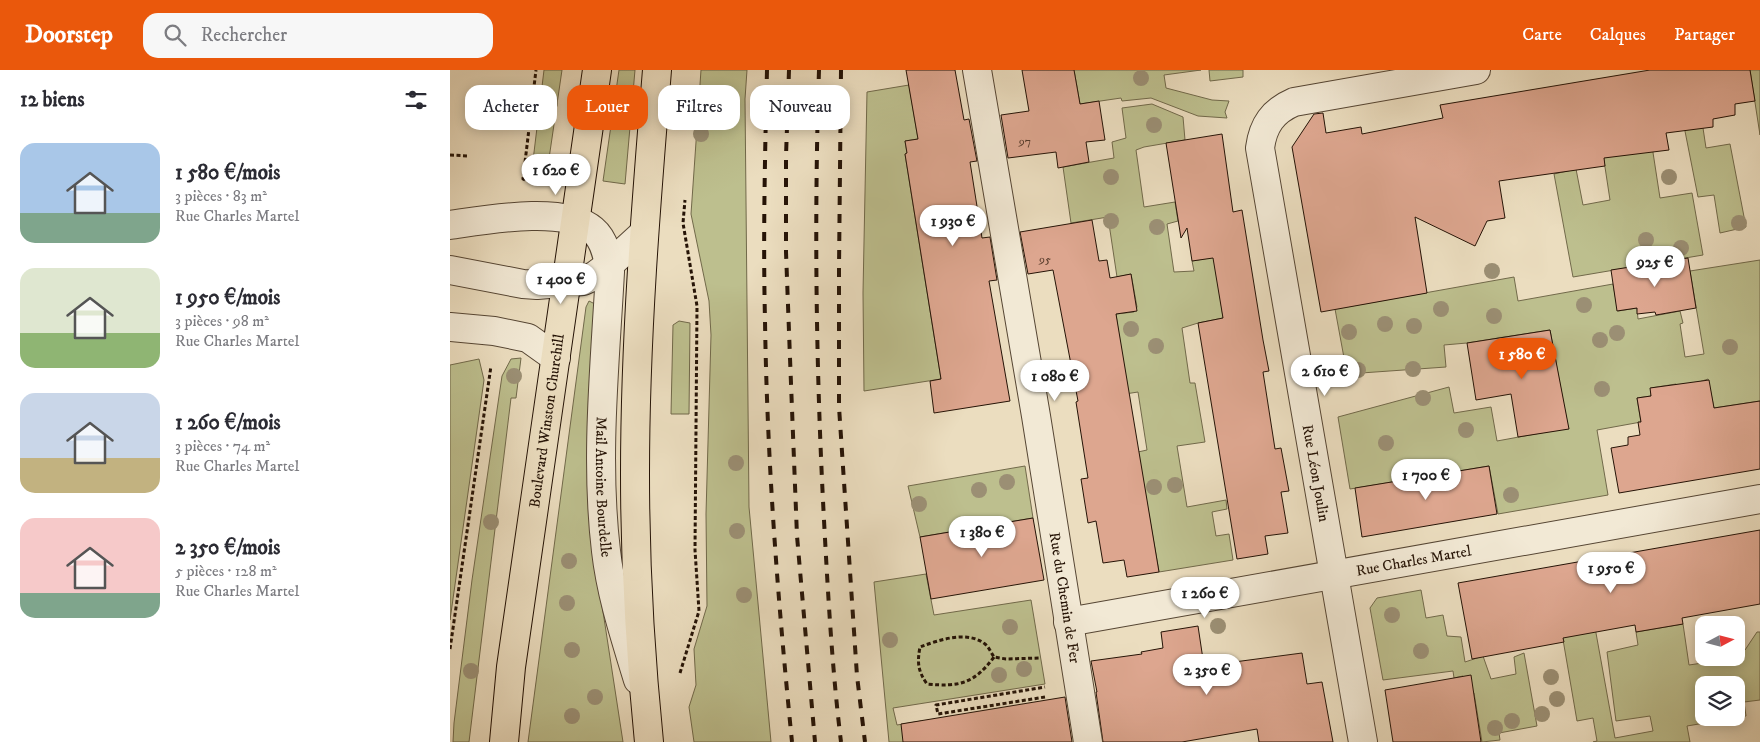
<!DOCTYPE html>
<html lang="fr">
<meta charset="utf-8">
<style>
:root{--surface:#fff;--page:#f7f7f7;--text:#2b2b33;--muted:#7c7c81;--accent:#ea580c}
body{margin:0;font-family:"IM FELL DW Pica",serif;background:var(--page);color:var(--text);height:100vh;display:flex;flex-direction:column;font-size:19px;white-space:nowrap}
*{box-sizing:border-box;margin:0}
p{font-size:16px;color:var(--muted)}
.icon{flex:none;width:28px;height:28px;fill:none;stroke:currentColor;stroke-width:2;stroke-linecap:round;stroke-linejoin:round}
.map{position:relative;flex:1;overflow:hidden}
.details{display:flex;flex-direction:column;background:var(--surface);width:450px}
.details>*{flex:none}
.guide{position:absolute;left:15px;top:15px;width:475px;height:45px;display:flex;gap:10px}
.needle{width:32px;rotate:83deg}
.controls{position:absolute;left:1245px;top:546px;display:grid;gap:10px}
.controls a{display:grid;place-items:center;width:50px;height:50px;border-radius:10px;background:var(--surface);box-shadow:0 2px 12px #0003;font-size:25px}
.price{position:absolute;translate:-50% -42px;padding:0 11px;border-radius:18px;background:#fff;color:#222;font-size:16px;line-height:32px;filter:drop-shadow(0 1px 2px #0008)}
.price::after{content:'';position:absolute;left:50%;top:30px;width:15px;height:11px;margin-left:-8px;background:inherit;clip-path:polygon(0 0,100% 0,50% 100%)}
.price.selected{background:var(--accent);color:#fff}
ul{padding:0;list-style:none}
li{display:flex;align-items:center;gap:15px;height:125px;padding:0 20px}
li span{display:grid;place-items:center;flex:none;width:140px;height:100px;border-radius:15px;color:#555}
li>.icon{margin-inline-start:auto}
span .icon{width:60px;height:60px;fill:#fffc;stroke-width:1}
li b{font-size:21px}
h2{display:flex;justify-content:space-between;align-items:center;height:60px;padding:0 20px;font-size:21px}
.chip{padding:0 18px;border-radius:15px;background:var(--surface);box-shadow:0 2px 12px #0003;font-size:18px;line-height:45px}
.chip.selected{background:var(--accent);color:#fff}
header{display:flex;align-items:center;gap:30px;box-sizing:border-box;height:70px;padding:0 25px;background:var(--accent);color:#fff}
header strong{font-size:24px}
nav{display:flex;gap:28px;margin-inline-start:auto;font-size:18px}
.search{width:350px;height:45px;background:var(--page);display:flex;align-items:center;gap:12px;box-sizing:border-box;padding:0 18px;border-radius:15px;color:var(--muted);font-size:19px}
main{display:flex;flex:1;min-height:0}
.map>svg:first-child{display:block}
</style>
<header>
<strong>Doorstep</strong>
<div class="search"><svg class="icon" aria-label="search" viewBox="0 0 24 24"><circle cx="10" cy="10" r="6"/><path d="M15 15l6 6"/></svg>Rechercher</div>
<nav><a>Carte</a><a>Calques</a><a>Partager</a></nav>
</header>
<main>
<section class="details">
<h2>12 biens<svg class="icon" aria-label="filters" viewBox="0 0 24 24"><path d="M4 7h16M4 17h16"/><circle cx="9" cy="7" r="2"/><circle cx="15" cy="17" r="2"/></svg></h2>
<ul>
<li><span style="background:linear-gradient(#a9c7e8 70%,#7fa58c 0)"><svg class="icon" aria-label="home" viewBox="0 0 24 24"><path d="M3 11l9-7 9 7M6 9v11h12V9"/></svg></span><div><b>1 580 €/mois</b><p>3 pièces · 83 m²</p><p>Rue Charles Martel</p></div></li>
<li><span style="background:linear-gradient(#dfe7d0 65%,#8fb573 0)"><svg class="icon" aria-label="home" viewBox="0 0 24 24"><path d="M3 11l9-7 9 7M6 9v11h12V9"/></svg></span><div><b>1 950 €/mois</b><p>3 pièces · 98 m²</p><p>Rue Charles Martel</p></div></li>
<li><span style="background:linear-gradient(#c9d6e8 65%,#c2b280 0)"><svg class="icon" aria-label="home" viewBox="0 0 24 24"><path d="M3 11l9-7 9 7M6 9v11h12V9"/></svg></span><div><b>1 260 €/mois</b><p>3 pièces · 74 m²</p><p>Rue Charles Martel</p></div></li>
<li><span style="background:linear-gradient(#f6c9c9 75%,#7fa58c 0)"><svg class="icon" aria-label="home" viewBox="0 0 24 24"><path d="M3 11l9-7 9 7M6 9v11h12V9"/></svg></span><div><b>2 350 €/mois</b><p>5 pièces · 128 m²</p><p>Rue Charles Martel</p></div></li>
</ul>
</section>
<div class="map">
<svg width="1310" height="672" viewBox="0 0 1310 672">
<rect width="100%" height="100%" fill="#ebddbf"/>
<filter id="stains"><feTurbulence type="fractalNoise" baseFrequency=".004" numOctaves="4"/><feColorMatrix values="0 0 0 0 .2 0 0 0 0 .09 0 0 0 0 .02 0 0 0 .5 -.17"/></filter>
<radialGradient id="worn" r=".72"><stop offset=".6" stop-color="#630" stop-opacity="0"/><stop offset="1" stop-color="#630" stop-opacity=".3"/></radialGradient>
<!-- green -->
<path fill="#bdbf8e" stroke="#71694a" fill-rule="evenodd" d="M94,0H112L96,109L81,107Z
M169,0H185L175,114L153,111Z
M251,0H297L295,29L299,437L321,672H244L239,637L246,615L244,579L257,536L256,444L261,265L259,231L241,144Z
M624,0H751L714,5L716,18L762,30L779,31L775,42L777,48L748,46L701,28L672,31L671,28L630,34Z
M759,0H793V7L760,11Z
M1300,0H1310V65Z
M459,15L468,69L455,71L457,83L455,84L491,309L414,321L413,223L417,22Z
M702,34L733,47L735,70L694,77L686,80L694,137L725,132L728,151L717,154L724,202L744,201L742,191L765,187L773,248L748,253L732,258L740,313H745L755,372L727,376L737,437L776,430L777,439L762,442L766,466L779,464L783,490L709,502L688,382L697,380L688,322L649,328L669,267L666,244L684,242L687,237L681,204L667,207L658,147L621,153L613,97L664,88L662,72L676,68L672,38Z
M1232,46L1253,58L1256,78L1280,74L1296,157L1270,163L1264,125L1248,127Z
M1202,76L1210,128L1242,123L1253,185L1123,207L1104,104L1126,99L1133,135L1160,130L1153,84Z
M1310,190V331L1264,338L1258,309L1246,313L1232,343L1226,314L1201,318V326L1187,328L1191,352L1147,360L1158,425L1048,444L1039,396L900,419L888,347L999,317L1004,343L1041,337L1047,371L1118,358L1100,260L1017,273L994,275L996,297L897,304L885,239L1064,207L1068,231L1163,214L1168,241L1187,238L1188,249L1230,241L1233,253L1230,254L1235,287L1254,284L1240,201Z
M139,231L145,234L146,496L173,672H78L136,237Z
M229,251L240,253L239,344H221L223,255Z
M71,288L66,328H61L19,672H3L4,653L22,510L52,306L61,289Z
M29,289L34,310L0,550V295Z
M575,396L583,448L470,467L458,416Z
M476,504L484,545L581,530L595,614L443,638L447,655L471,651L474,672H439L424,512Z
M971,520L976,548L993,545L997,566L1011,567L1015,592L1033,586L1041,609L1066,604L1064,587L1074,583L1087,656L1049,663L1050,670L1032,672L1024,623L1016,624L1013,606L1004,608L1003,601L933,610L920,538L927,528Z
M1144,552L1165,668L1203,661L1200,646L1166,651L1157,582L1188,575L1186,562L1233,554L1239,595L1286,588V585L1295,580L1307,562H1310V630L1294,632L1296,646L1237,656L1240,672H1143L1147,671L1143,648L1127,651L1111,558ZM1254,615H1286V648H1254Z"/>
<!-- building -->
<path fill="#dda68f" stroke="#251306" d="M456,0H505L514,50L519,49L527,91L520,92L532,168L540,167L547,210L539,211L560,331L484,343L480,311L491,309L455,84L457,83L455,71L468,69Z
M572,0H624L630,34L649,31L655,70L636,72L639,92L608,98L606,82L558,88L551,45L579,41Z
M1200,0H1300L1305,31L1285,34V45L1263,49V57L1216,63L1219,80L1154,88L1155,96L1049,111L1055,148L1037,151L1025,176L965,147L977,223L871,242L842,77L864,44L873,43L876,63L911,57L912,64L993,48L990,35Z
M772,64L783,142L792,140L813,270L819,301L813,302L825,379L831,378L839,421L831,422L838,463L815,466L818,484L787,489L748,253L773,248L763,188L742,191L737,158L731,168L716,73Z
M642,150L649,191L657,190L660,208L681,204L687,241L666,244L709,502L677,507L674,490L653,493L646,451L638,453L631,409L638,408L626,332L628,331L603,200L578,204L570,162Z
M1238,188L1246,238L1206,245L1205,242L1187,244V238L1167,241L1161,200Z
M1100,260L1119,359L1068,367L1061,324L1026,330L1017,273Z
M1259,310L1264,338L1310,331V399L1169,423L1161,378L1178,375V367L1190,365L1188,352H1191L1187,328L1201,326L1200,318Z
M1039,396L1047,444L912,467L905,418Z
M583,448L594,510L481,529L470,467Z
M1310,460V534L1232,548L1233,554L1186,562L1185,555L1113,568L1114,572L1022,589L1008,513Z
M748,556L754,596L852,583L857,614L872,612L883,672H809L807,659L732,672H653L646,622H647L641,591L692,584L691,582L713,578L711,562Z
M1021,605L1031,672H943L935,620Z
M615,627L622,672H453L451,654Z"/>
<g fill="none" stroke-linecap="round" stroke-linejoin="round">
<!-- minor casing -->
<g stroke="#564634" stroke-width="30">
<g id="minor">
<path id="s1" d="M527,0L586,346L638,672"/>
<path id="s2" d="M0,155C35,150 115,135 143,160C155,170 158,188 160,202C155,294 145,389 156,481C161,525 175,567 188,610"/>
<path d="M0,200L73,214L87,215L133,211L144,206L159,195L194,163"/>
<path d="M0,257L44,261L78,268L106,288"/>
<path id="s3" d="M618,552L1310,429"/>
<path d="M913,672L810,78C813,55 823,41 844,32L1026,0"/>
</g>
</g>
<!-- major casing -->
<g stroke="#251306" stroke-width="30">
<g id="major">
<path id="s4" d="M54,672L61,597L147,0"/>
<path d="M199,672C190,583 185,493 185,404C185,269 196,134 207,0"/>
</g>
</g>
<!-- path -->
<path stroke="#251306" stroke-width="3" stroke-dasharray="4 2.5" stroke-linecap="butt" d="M0,85L19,86
M75,110L73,109L86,0
M0,579L41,296
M544,587C524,614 509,617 477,614C468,601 467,593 470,577C489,570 517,560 535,574C539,577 541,583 544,587L556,589L589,588
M230,603L249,541L245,480L247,236L233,153L235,130
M595,627L488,644L486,635L595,617"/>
<!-- minor -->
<use href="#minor" stroke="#f2e9d5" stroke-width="28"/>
<!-- major -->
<use href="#major" stroke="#ebddbf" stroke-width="28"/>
<!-- rail -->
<path stroke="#251306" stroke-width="4" stroke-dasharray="9 9" stroke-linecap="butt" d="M317,0C315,83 313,166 315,250C317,391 328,532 342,672
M339,0L336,86V182L340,288L347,466L365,672
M369,0C364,150 366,300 374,450C378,524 382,598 391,672
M391,0L389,199V337L407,606L415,672"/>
</g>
<!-- trees -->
<g fill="#9b8f74">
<circle cx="691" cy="8" r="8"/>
<circle cx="100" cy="33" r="8"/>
<circle cx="704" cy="55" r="8"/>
<circle cx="251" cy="64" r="8"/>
<circle cx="92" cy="99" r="8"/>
<circle cx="661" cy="107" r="8"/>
<circle cx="1219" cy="107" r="8"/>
<circle cx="661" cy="151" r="8"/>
<circle cx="1289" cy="153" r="8"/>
<circle cx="707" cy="157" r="8"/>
<circle cx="1196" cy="170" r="8"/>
<circle cx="1231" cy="178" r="8"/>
<circle cx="1042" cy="201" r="8"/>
<circle cx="1134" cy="235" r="8"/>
<circle cx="991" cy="239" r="8"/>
<circle cx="1044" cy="246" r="8"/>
<circle cx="935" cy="254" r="8"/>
<circle cx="964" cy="256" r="8"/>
<circle cx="681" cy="259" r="8"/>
<circle cx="899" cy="262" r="8"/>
<circle cx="1167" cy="263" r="8"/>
<circle cx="1150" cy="270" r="8"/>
<circle cx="706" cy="276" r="8"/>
<circle cx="1280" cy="277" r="8"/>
<circle cx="963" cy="299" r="8"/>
<circle cx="908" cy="300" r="8"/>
<circle cx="64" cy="306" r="8"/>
<circle cx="1152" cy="319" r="8"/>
<circle cx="973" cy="328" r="8"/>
<circle cx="1016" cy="360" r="8"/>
<circle cx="936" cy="373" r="8"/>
<circle cx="286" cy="393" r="8"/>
<circle cx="557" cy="412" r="8"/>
<circle cx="725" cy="415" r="8"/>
<circle cx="704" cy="417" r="8"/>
<circle cx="529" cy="420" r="8"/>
<circle cx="1061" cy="425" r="8"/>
<circle cx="469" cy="434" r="8"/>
<circle cx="41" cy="452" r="8"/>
<circle cx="287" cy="461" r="8"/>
<circle cx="119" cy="491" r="8"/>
<circle cx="294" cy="525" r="8"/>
<circle cx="117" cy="533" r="8"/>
<circle cx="942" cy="545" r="8"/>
<circle cx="768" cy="556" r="8"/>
<circle cx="560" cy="557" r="8"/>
<circle cx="440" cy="570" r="8"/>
<circle cx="122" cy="580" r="8"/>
<circle cx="971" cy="581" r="8"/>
<circle cx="574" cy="599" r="8"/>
<circle cx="21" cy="601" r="8"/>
<circle cx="549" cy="605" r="8"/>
<circle cx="1101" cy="607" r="8"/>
<circle cx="145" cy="627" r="8"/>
<circle cx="1107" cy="629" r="8"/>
<circle cx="1092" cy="644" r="8"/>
<circle cx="122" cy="646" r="8"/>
<circle cx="1062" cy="651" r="8"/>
<circle cx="1045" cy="658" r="8"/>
</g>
<g text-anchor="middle" stroke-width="4.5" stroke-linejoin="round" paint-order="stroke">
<!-- number labels -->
<g font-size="12" fill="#533828">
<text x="575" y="75">97</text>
<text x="595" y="193">95</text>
</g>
<!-- street labels -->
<g font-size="15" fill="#251306" stroke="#f2e9d5">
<text dy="5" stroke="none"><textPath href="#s4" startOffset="324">Boulevard Winston Churchill</textPath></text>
<text transform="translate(866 403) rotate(80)" y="5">Rue Léon Joulin</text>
<text dy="5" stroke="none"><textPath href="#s2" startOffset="408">Mail Antoine Bourdelle</textPath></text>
<text dy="5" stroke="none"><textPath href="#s3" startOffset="351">Rue Charles Martel</textPath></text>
<text dy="5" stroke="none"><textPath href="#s1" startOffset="535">Rue du Chemin de Fer</textPath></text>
</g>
</g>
<rect width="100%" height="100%" filter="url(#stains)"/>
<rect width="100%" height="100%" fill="url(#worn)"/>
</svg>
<div class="controls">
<a><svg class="needle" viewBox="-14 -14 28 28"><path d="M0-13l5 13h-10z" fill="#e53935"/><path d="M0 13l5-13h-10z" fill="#7c7c81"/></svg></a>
<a><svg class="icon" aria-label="layers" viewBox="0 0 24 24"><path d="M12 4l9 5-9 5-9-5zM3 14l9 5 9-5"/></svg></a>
</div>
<b class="price" style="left:106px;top:126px">1 620 €</b>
<b class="price" style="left:503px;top:177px">1 930 €</b>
<b class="price" style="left:1205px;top:218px">925 €</b>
<b class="price" style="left:111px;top:235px">1 400 €</b>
<b class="price selected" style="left:1072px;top:310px">1 580 €</b>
<b class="price" style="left:875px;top:327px">2 610 €</b>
<b class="price" style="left:605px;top:332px">1 080 €</b>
<b class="price" style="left:976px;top:431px">1 700 €</b>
<b class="price" style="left:532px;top:488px">1 380 €</b>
<b class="price" style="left:1161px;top:524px">1 950 €</b>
<b class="price" style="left:755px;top:549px">1 260 €</b>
<b class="price" style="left:757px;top:626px">2 350 €</b>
<div class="guide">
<a class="chip">Acheter</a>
<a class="chip selected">Louer</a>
<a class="chip">Filtres</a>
<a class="chip">Nouveau</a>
</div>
</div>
</main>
